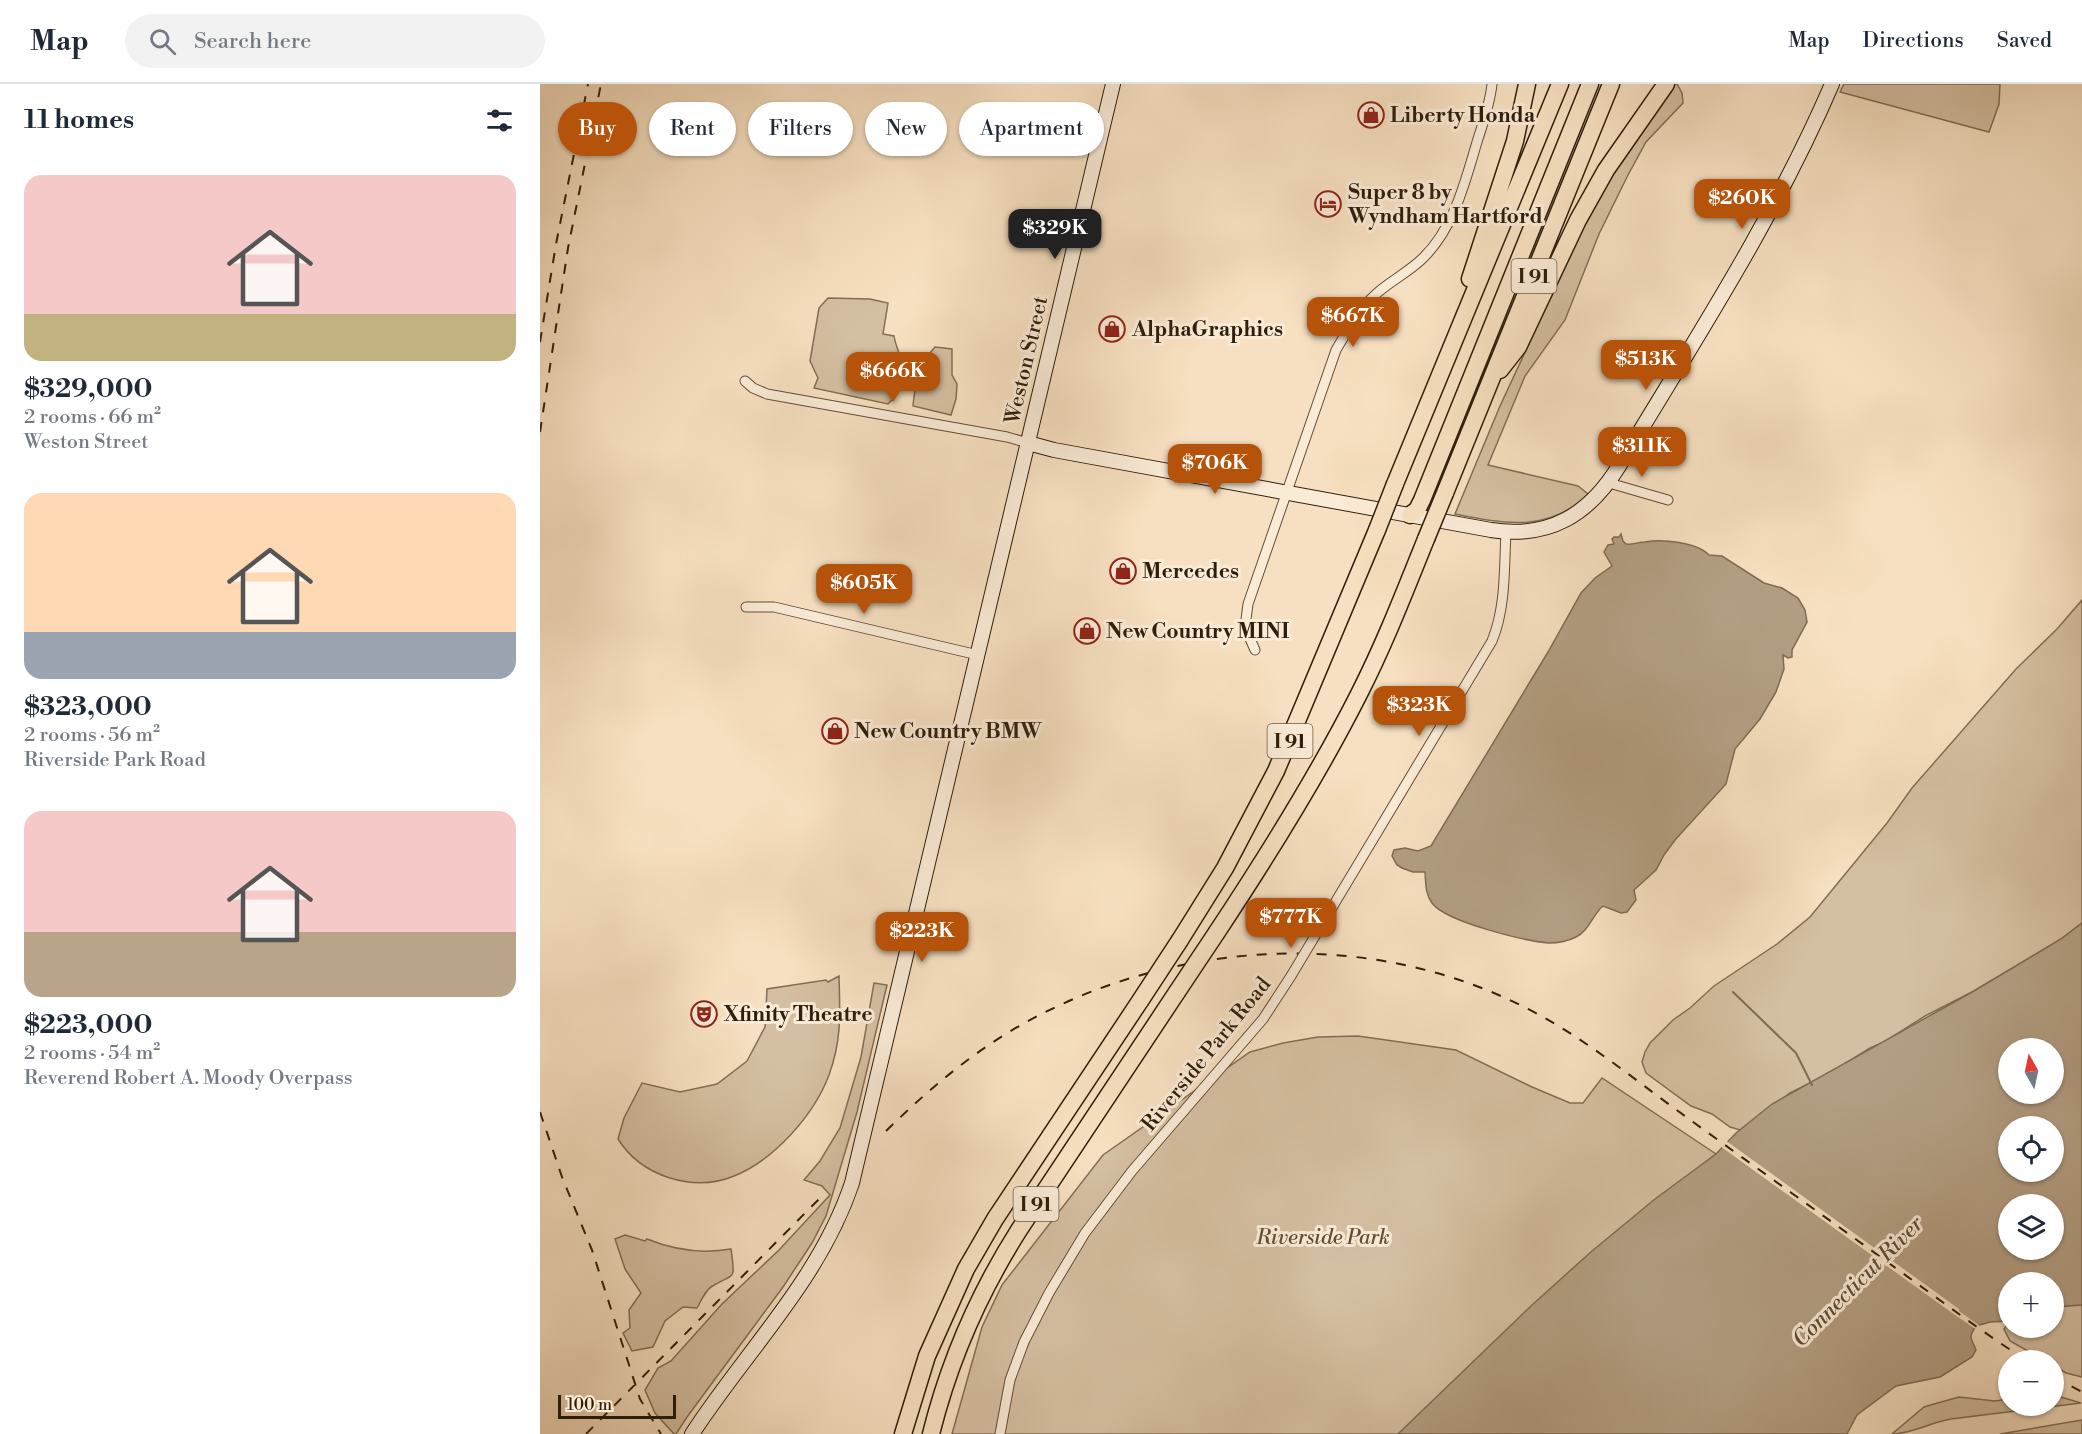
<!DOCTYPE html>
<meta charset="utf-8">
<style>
:root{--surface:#fff;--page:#f2f2f3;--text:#1f2937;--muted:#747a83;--line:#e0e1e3;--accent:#b45309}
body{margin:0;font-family:"Libre Bodoni",serif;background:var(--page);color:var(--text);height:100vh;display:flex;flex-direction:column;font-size:22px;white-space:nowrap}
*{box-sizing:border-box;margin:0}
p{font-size:20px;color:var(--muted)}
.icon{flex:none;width:33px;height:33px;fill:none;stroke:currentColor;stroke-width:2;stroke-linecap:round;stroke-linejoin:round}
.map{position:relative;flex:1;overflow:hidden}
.sheet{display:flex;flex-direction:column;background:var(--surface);width:540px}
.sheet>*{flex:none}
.banner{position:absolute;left:18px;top:18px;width:570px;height:54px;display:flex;gap:12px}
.needle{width:39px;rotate:351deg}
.controls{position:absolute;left:1458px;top:954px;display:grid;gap:12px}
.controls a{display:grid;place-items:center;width:66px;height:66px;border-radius:50%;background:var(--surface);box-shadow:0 2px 4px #0004;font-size:30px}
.scale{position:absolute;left:18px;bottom:15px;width:118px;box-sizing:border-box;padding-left:6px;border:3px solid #2f1e0a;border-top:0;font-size:16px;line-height:21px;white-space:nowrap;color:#2f1e0a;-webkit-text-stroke:4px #faebd7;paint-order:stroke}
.price{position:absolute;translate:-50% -51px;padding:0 14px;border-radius:12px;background:var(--accent);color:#fff;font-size:20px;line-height:39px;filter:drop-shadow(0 2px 3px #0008)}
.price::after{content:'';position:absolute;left:50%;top:36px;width:18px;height:14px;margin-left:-9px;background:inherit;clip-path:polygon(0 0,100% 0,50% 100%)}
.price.on{background:#222;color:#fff}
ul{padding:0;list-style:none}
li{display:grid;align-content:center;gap:12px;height:318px;padding:0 24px}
li span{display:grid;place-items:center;height:186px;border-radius:18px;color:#555}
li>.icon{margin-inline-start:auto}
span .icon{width:108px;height:108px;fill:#fffc;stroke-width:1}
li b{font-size:26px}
h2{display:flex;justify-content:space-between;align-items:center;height:72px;padding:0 24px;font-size:26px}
.pill{padding:0 21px;border-radius:27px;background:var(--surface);box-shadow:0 2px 4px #0004;font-size:21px;line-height:54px}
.pill.on{background:var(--accent);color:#fff}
header{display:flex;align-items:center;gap:36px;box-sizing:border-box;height:84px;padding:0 30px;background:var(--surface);border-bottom:2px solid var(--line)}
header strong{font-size:28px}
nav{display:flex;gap:33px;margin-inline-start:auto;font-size:21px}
.search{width:420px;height:54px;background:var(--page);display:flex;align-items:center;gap:15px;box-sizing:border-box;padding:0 21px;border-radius:33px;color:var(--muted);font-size:22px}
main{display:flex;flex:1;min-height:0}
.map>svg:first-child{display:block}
</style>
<header>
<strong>Map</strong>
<div class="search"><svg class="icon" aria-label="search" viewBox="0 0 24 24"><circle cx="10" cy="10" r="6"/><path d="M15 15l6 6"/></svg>Search here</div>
<nav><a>Map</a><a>Directions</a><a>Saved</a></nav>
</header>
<main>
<section class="sheet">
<h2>11 homes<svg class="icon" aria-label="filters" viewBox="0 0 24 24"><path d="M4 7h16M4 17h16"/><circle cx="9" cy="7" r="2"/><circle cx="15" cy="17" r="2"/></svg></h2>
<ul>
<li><span style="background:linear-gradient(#f6c9c9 75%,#c2b280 0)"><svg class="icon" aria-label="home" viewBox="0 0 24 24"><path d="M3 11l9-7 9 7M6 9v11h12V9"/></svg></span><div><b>$329,000</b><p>2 rooms · 66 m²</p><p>Weston Street</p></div></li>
<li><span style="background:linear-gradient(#ffd9b3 75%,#9aa5b1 0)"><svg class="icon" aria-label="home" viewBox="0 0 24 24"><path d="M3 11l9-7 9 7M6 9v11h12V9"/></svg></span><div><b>$323,000</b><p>2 rooms · 56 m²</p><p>Riverside Park Road</p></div></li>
<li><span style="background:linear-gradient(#f6c9c9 65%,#b9a48a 0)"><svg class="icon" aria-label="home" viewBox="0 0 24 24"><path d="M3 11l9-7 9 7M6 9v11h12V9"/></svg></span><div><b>$223,000</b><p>2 rooms · 54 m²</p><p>Reverend Robert A. Moody Overpass</p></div></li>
</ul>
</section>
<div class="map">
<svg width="1542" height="1350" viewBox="0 0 1542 1350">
<rect width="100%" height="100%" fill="#f7e0c1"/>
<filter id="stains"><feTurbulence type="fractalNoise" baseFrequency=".00333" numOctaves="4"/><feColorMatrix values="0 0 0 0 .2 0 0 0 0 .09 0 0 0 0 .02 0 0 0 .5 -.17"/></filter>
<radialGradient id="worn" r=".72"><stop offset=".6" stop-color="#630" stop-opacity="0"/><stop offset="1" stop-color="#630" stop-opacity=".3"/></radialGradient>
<!-- green -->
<path fill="#d5bfa2" stroke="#826e56" stroke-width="1.5" d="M1134,0H1137L1142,9L1143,19L1106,58L1088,91L1059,150L1025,236L985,292L948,381L1038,402L1048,410C1009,449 964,440 915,430L960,322L1047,135L1068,95Z
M1304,0H1460L1459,20L1449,48L1300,8Z
M288,214L330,215L348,219L343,250L354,252C357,270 368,278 353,295L354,314L348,320L274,304L278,294L270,277L279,224Z
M395,263L412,265V291L417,300L416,315L411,331L373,322C375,300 379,280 395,263Z
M1542,516V839L1521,855L1434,907L1385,932L1344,958L1330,964L1290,989L1250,1009L1200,1046L1190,1043L1172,1030L1151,1022L1106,989L1102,978L1105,968L1110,959L1133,936L1150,924L1174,902L1237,860L1270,833L1347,739L1372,704L1476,585L1517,545Z
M299,892C300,929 302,955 289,991C274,1031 234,1076 194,1092C153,1109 101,1092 78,1055L84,1034L102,999L140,1008L177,1000L207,977L225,943L227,905L286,896L288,898Z
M334,899L347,901L317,1028L286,1132L272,1159L243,1203L147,1333L136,1350H134L115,1329L105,1306L118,1284L131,1277L182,1220L239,1166L290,1111L282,1102L264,1096L280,1077L300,1044L321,973Z
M818,952L916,966L992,1003L1030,1019H1043L1062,994L1176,1070L1158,1084L902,1350H412L442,1243L462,1201L563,1071L710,968L743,959L778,953Z
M85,1151L105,1157L107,1155C134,1166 162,1170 191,1165C196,1199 194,1188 171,1203C165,1207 161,1217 157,1224L143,1223L125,1237L113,1263L92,1267L83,1249L90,1244L89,1226L101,1209L85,1185L75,1155Z
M1534,1221H1542V1293L1526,1289L1514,1282V1276H1504L1470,1257L1464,1245L1468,1240V1244H1514V1223Z
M1514,1311L1541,1319L1411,1335C1391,1338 1372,1350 1352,1350L1384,1323L1394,1320L1419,1313L1455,1317L1468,1315V1322H1514Z
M1542,1336V1350H1460Z"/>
<!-- water -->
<path fill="#b39e83" stroke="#7e6b53" stroke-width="1.5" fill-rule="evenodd" d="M1081,450L1083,457L1086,460C1093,461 1098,458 1105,458C1122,455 1157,458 1169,471L1182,472L1224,499L1242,504L1258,514L1265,526L1267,538L1252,566V573L1248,574L1243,571L1244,585L1236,608L1220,635L1195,665L1186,700L1135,756L1124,771L1116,786L1094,806L1096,816L1087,828L1081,829L1063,822C1053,830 1049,847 1036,853C1028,857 1018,859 1009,859C985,857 906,838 892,819C885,809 886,800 885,788H873L862,784L857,781L852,772L854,766L865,764L878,767L891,762L1008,568L1041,509L1055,494L1072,482L1064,468L1068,461L1074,460L1072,455L1074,453H1079Z
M1542,839V1221L1514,1223V1198H1468V1237L1450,1238L1436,1242C1427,1255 1432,1254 1436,1266L1432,1273L1400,1293L1356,1302L1317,1331L1307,1350H858L992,1221L1052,1167L1115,1115L1176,1070L1196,1049L1232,1020L1434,907L1521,855ZM1468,964H1514V1010H1468ZM1468,1042H1514V1088H1468ZM1468,1120H1514V1166H1468Z"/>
<!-- pier -->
<path fill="#f7e0c1" d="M1185,1056L1419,1225V1227L1440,1242L1437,1246L1415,1231L1180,1062Z"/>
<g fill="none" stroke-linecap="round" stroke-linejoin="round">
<!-- stream -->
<path stroke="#7e6b53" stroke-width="2" d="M1193,908L1256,969L1272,1001"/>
<!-- street casing -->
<g stroke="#614e38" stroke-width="11">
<path id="street" d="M205,297L213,304L227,310L467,353L488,359
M1069,399L1128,416
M206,523H234L438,571
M715,566L705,543L708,520L796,266C808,246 818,226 836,210C850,197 869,188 883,174C914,144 925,98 937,58C943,39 950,20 952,0
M775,852L952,557C966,523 964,485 966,448
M460,1350L470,1296L484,1258L509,1209L545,1149L592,1087L723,935L751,892"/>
</g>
<!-- secondary casing -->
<g stroke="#2f1e0a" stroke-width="16">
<path id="secondary" d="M488,359L514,366L951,446C1009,455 1049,431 1079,382C1154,257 1234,135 1292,0
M152,1350C206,1267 280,1195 312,1099L573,0"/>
</g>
<!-- highway casing -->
<g stroke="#2f1e0a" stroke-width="19">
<path id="highway" d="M930,195L975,57L987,0
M960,286L978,263L1038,136L1066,86L1126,0
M855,400L1020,0
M905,409L1071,0
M870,431L877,426L882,416L1050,0
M677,848C728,771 777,693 819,610C845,559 865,507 886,455
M640,856L685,784L736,687L837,446
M363,1350L387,1272L426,1185L455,1135L600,917
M391,1350C409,1278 439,1209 479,1146L637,908"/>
</g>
<!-- street -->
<use href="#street" stroke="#faebd7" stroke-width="9"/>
<!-- secondary -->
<use href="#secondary" stroke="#faebd7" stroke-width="14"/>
<!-- highway -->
<use href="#highway" stroke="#f7e0c1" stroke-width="16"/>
<!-- rail -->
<path stroke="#2f1e0a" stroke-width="2" stroke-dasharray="10 10" stroke-linecap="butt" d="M0,258L16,160L48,0
M0,348L28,164L61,0
M0,1028L22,1093L52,1166L100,1315L121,1350
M346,1047C384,1010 423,976 469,948C622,856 825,841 986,924C1044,953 1096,997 1149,1035C1218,1085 1288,1135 1357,1185C1400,1216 1442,1248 1486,1276
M1514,1293L1542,1308
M46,1350L283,1111"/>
<!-- street-bridge casing -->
<g stroke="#614e38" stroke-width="11" stroke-linecap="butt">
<path id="street-bridge" d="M751,892L775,852"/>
</g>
<!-- highway-bridge casing -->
<g stroke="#2f1e0a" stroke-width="19" stroke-linecap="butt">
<path id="highway-bridge" d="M837,446L855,400
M886,455L905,409
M637,908L677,848
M600,917L640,856"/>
</g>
<!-- street-bridge -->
<use href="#street-bridge" stroke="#faebd7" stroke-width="9"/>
<!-- highway-bridge -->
<use href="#highway-bridge" stroke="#f7e0c1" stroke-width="16"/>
</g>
<!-- icons -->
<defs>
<g id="shop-ring" transform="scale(1.35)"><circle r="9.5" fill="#faebd7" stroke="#8f2418" stroke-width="1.5"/><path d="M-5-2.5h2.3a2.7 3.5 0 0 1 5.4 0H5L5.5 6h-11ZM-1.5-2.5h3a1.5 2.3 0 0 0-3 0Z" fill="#8f2418"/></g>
<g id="hotel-ring" transform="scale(1.35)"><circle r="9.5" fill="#faebd7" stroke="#8f2418" stroke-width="1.5"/><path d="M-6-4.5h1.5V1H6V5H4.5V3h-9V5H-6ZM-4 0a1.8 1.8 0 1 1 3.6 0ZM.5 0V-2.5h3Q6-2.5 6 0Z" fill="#8f2418"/></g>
<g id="theatre-ring" transform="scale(1.35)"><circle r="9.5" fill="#faebd7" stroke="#8f2418" stroke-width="1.5"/><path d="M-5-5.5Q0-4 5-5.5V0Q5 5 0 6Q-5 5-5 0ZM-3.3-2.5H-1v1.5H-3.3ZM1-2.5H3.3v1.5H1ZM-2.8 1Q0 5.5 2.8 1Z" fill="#8f2418"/></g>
</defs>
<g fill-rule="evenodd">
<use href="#shop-ring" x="831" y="31"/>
<use href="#hotel-ring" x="788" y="120"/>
<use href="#shop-ring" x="572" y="245"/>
<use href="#shop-ring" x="583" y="487"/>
<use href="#shop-ring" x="547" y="547"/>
<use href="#shop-ring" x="295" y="647"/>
<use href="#theatre-ring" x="164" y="930"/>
</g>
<g text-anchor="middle" stroke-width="6" stroke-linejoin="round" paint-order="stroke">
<!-- shield labels -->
<g fill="#faebd7" stroke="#6c5c48" stroke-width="1.5">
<rect x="971.5" y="175" width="45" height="34" rx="4.5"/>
<rect x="727.5" y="640" width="45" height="34" rx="4.5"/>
<rect x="473.5" y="1103" width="45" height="34" rx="4.5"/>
</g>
<g font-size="20" font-weight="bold" fill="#2f1e0a">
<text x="994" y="199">I 91</text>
<text x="750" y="664">I 91</text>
<text x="496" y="1127">I 91</text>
</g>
<!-- poi labels -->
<g font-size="21" font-weight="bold" fill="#2f1e0a" stroke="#faebd7" text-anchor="start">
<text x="850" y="38">Liberty Honda</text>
<text x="808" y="115">Super 8 by<tspan x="808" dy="24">Wyndham Hartford</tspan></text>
<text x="592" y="252">AlphaGraphics</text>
<text x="602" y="494">Mercedes</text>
<text x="566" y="554">New Country MINI</text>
<text x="314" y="654">New Country BMW</text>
<text x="184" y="937">Xfinity Theatre</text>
</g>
<!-- street labels -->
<g font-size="21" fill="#2f1e0a" stroke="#faebd7">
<text transform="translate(486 276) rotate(-77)" y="7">Weston Street</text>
<text transform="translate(666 970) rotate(-51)" y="7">Riverside Park Road</text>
</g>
<!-- park labels -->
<g font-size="21" font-style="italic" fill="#614e38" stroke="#faebd7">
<text x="783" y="1160">Riverside Park</text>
</g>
<!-- water labels -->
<g font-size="22" font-style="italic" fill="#5d4b34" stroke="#faebd7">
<text transform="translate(1317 1197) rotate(-45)" y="8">Connecticut River</text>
</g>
</g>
<rect width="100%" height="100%" filter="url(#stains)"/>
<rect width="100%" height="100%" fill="url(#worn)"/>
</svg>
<div class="controls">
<a><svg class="needle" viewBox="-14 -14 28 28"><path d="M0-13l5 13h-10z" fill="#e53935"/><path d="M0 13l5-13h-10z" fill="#747a83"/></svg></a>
<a><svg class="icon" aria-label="locate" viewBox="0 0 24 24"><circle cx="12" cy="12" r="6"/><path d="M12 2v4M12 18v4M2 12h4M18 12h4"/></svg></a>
<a><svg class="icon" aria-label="layers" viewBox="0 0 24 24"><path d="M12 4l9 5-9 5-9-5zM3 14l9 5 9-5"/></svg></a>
<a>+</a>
<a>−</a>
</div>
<div class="scale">100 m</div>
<b class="price" style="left:1202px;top:146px">$260K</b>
<b class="price on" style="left:515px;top:176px">$329K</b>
<b class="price" style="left:813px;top:264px">$667K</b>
<b class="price" style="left:1106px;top:307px">$513K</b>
<b class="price" style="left:353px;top:319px">$666K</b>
<b class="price" style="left:1102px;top:394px">$311K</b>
<b class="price" style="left:675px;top:411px">$706K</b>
<b class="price" style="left:324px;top:531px">$605K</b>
<b class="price" style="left:879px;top:653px">$323K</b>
<b class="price" style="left:751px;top:865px">$777K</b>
<b class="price" style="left:382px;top:879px">$223K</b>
<div class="banner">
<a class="pill on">Buy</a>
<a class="pill">Rent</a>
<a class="pill">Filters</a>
<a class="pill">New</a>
<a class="pill">Apartment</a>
</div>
</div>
</main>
